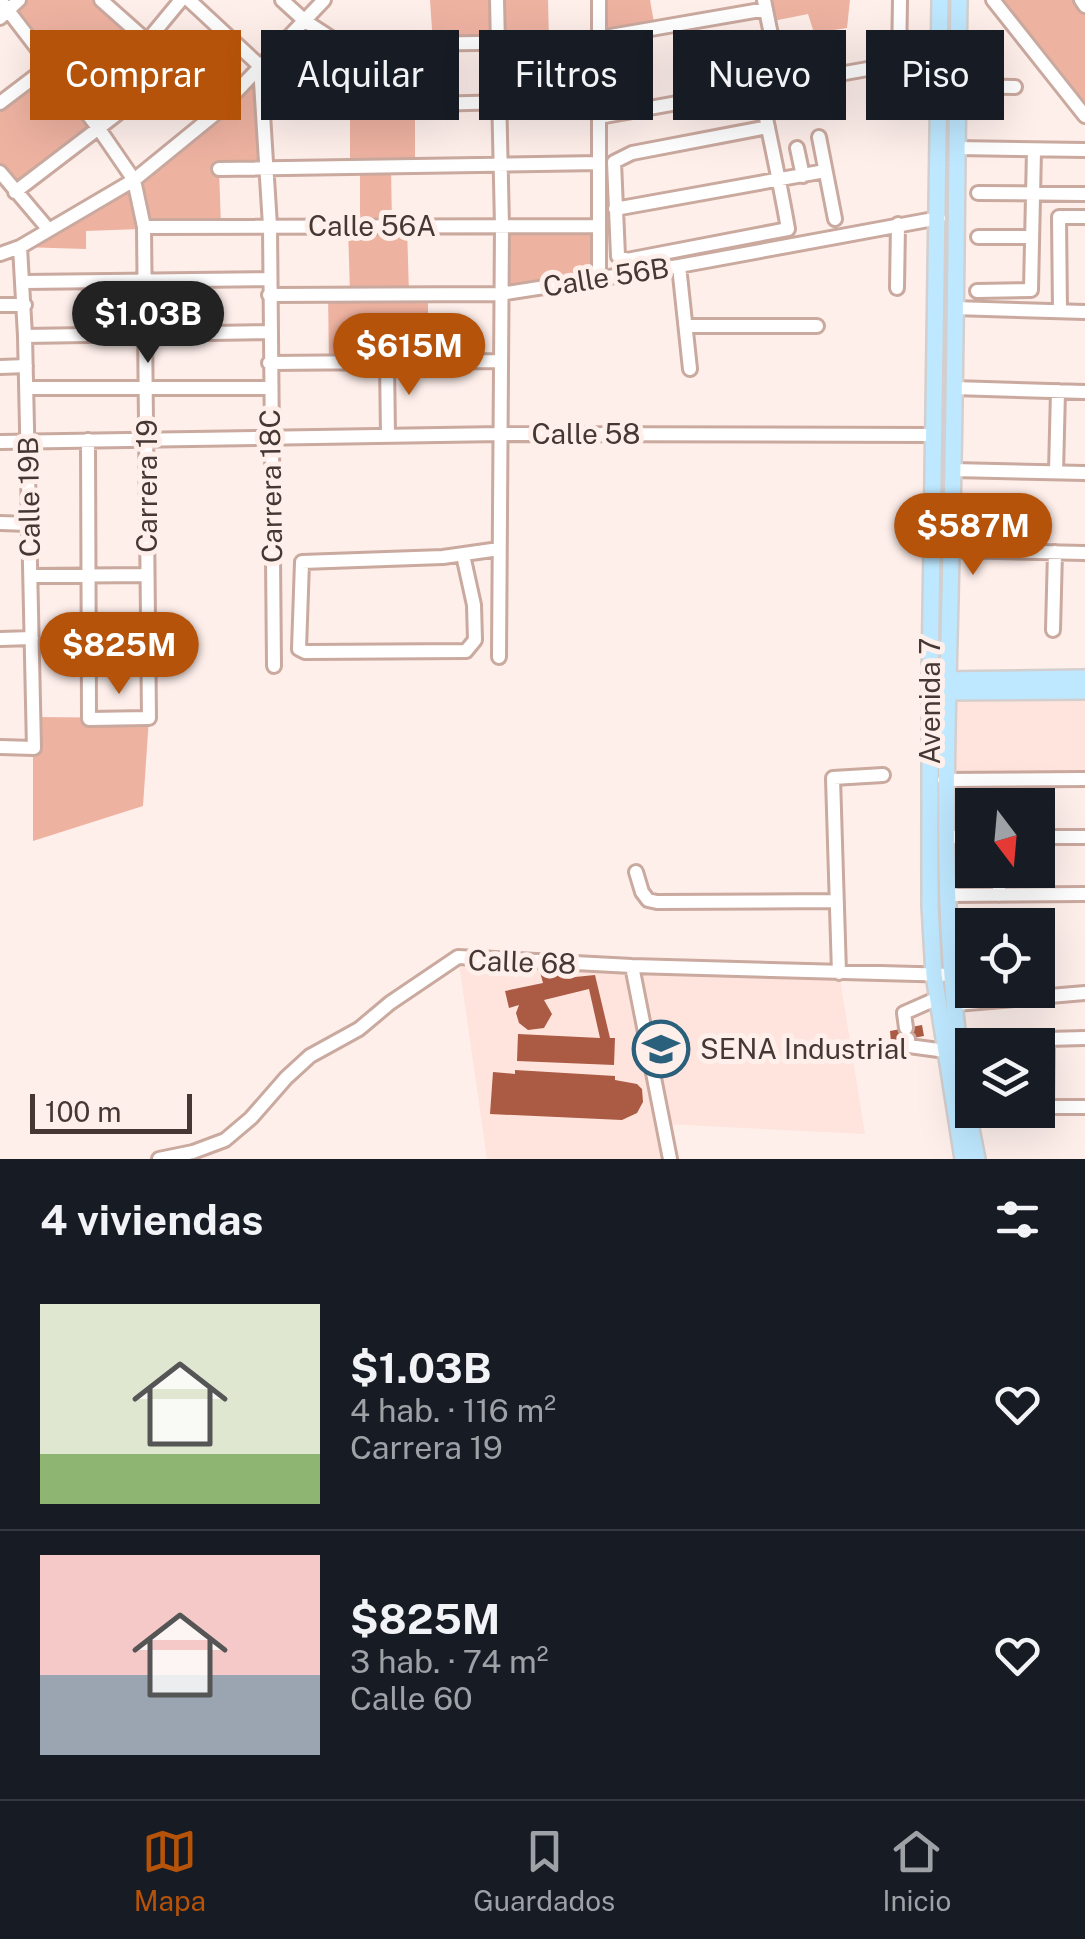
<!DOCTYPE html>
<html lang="es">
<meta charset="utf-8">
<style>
:root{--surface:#171b24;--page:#242831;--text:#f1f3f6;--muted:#9ea1a6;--line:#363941;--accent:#b45309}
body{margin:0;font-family:"Public Sans",sans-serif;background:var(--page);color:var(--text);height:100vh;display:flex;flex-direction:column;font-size:38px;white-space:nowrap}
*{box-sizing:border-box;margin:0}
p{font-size:32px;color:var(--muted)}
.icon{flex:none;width:55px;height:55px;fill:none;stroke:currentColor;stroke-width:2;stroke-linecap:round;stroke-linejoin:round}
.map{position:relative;height:1159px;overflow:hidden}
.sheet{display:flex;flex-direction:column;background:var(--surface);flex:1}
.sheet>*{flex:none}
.banner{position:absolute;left:30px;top:30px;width:1025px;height:90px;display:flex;gap:20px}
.needle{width:65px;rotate:164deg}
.tools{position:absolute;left:955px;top:788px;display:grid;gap:20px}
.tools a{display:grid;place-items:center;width:100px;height:100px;border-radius:0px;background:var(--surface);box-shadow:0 10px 40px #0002;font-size:50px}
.scale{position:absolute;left:30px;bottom:25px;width:162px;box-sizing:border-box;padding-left:10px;border:5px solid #453733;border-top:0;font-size:28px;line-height:35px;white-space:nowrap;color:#453733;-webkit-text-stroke:8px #feefeb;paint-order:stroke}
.price{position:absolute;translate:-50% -85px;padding:0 22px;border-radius:35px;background:var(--accent);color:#fff;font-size:32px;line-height:65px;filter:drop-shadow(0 2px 5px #0008)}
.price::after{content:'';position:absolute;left:50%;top:60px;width:30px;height:22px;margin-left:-15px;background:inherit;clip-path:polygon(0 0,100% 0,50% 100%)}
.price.active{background:#222;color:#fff}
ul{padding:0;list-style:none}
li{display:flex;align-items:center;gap:30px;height:250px;padding:0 40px}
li+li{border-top:2px solid var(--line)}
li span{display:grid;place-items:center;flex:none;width:280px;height:200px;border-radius:0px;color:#555}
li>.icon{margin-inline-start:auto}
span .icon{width:120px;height:120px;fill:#fffc;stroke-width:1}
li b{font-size:42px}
h2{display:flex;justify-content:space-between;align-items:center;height:120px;padding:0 40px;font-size:42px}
.chip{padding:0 35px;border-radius:0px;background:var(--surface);box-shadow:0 10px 40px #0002;font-size:35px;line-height:90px}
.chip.active{background:var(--accent);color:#fff}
.tab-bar{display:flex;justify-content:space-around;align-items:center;height:140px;border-top:2px solid var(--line);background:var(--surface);font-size:28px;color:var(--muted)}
.tab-bar a{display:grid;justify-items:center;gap:5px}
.tab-bar .active{color:var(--accent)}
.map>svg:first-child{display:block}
</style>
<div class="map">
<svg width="1085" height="1159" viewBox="0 0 1085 1159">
<rect width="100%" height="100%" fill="#feefeb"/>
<!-- built -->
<path fill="#fee4dc" d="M1085,696V773L954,775L955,701Z
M458,957L839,973L865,1134L664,1124L670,1159H487Z"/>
<!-- green -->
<path fill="#eeb2a1" d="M19,0H101L147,41L75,99L99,129L15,192L0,172V103L50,65L9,11Z
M430,0H548L549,42L433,44Z
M599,0H650L655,28L599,38Z
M764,0H850L847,28L814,33L808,14L768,22Z
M993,0H1081L1085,6V116Z
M284,42L313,72L314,107L264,109L267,168L219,170L221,226L86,231V249L20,247L134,180Z
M415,104V166L391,167L392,225L407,226L409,294H428V361L329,362L328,294H350L348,226L360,225V167H350V106Z
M502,226H599V279L500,294Z
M33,717L149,718L143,806L33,841Z"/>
<!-- building -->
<path fill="#ab5a44" d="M540,972L564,973L565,978L595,975L610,1038H615L614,1065L517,1061L518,1034L600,1038L589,989L544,1000L552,1014L544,1028L528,1030L519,1023L516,1013L519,1005L509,1008L505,991L543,983Z
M922,1025L924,1036L891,1042L890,1031Z
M515,1070L615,1076V1080L637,1084L642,1089L643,1102L637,1113L622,1120L490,1114L493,1072L515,1074Z"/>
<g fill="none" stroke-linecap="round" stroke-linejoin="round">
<!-- minor casing -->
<g stroke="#caa99f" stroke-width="18">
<path id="minor" d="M0,0L99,129L134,180L144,227L149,718L89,719L88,440
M101,0L147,41L215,114
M189,0L260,66L270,226L274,666
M282,0L305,21L342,45L549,42L599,38L766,9
M497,0L502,226L499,657
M599,0V279
M764,0L781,84
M993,0L1085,116
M1081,0L1085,6
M0,18L19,0
M402,45L404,105
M899,63L900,0
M957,86L1015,87
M760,88C769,135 780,182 788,229L627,260L618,256L614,162L632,153L768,127
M75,99L147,41L181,0
M0,103L50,65
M263,108L599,100
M599,117L940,56
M819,137L835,219
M797,148L803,176
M956,148L1085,150
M219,169L599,163
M0,172L49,230
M15,192L176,69
M978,193L1085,194
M615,209L825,171
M144,227L599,226
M978,237H1032
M0,254L20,247L134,180L215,114L324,0
M679,266L690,369
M24,282L269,279
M897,288L898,224
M977,291L1031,290L1034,150
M269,295L500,294L679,266L939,218
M0,305H25
M954,308L1085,312
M1060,311L1059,217H1085
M686,326H817
M25,336L269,332
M387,362L388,435
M269,363L500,361
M0,367L26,366
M27,388H270
M954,388L1085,392
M0,442L501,434L933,435
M953,470L1085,473
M1056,472L1058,391
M0,523L29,524
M952,550L1085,553
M463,555L474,605L475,640L466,651L305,652L299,649L302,562L443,557L499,549
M31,576L147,575
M1053,630L1055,552
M0,639L32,638
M0,747L34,748L25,336L20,247
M944,780L1085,779
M946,837H972
M1038,837H1085
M636,872L642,892L648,900L657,902L837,901
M948,895L1085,894
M999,895V870
M632,966L670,1159
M839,973L833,778L883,775
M956,1004L1085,993
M906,1028L904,1013L938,998
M908,1039L909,1046L946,1051
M1038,1107H1085
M1046,1107L1047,1039L1085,1038
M159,1159L193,1152L225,1140L251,1118L286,1078L310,1056L359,1029L390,1003L458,957L632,966L953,975"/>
</g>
<!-- major casing -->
<g stroke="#d2cfce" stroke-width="20">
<path id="major" d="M940,0L930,680V906L934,975L963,1159
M959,0C956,185 956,369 951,554C947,755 935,960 977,1159
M939,680L1085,678
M938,692L1085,691"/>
</g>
<!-- minor -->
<use href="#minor" stroke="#fff" stroke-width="12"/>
<!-- major -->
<use href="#major" stroke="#bee8ff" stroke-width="15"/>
</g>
<!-- icons -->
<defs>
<g id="university-ring" transform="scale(2.875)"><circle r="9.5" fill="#feefeb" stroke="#2a607b" stroke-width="1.5"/><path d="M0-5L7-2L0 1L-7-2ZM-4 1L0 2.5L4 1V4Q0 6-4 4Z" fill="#2a607b"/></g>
</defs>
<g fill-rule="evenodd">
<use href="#university-ring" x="661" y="1049"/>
</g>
<g text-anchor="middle" stroke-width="10" stroke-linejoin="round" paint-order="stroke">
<!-- street labels -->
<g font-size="28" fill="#453733" stroke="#feefeb">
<text x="372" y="236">Calle 56A</text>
<text transform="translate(606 277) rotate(-9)" y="10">Calle 56B</text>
<text x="586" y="444">Calle 58</text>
<text transform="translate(147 486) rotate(-90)" y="10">Carrera 19</text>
<text transform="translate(271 486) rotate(-91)" y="10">Carrera 18C</text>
<text transform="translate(29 497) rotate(-91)" y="10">Calle 19B</text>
<text transform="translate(930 701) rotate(-90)" y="10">Avenida 7</text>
<text transform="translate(522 962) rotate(2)" y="10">Calle 68</text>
</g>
<!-- poi labels -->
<g font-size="28" fill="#453733" stroke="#feefeb" text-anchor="start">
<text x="700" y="1059">SENA Industrial</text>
</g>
</g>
</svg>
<div class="tools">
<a><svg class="needle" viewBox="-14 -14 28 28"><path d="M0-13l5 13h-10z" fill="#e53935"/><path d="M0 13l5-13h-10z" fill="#9ea1a6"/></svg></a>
<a><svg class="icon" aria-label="locate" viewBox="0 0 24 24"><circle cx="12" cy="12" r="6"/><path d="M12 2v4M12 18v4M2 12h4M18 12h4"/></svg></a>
<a><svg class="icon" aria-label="layers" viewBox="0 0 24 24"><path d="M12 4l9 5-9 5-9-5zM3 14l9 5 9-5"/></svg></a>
</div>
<div class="scale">100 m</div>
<b class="price active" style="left:148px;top:366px">$1.03B</b>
<b class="price" style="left:409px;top:398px">$615M</b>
<b class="price" style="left:973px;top:578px">$587M</b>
<b class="price" style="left:119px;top:697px">$825M</b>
<div class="banner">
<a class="chip active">Comprar</a>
<a class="chip">Alquilar</a>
<a class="chip">Filtros</a>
<a class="chip">Nuevo</a>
<a class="chip">Piso</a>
</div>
</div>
<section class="sheet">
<h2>4 viviendas<svg class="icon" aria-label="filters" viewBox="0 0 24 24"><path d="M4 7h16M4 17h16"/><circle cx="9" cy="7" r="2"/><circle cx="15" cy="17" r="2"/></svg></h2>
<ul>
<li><span style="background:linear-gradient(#dfe7d0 75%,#8fb573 0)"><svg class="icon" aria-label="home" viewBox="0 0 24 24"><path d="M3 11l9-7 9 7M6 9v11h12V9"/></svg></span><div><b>$1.03B</b><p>4 hab. · 116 m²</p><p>Carrera 19</p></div><svg class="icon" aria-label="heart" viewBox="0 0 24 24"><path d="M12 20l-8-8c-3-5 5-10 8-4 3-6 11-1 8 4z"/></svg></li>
<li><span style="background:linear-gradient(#f6c9c9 60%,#9aa5b1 0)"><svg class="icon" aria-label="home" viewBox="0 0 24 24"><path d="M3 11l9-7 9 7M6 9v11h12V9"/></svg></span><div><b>$825M</b><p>3 hab. · 74 m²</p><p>Calle 60</p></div><svg class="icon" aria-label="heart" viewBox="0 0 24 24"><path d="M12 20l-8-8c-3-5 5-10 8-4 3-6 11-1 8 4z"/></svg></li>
</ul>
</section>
<nav class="tab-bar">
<a class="active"><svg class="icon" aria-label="map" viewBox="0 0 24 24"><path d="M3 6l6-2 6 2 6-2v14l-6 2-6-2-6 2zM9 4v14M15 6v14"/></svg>Mapa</a>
<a><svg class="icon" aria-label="saved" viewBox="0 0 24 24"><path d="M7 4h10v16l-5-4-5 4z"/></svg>Guardados</a>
<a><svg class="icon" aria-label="home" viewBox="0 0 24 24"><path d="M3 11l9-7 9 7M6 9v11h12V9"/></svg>Inicio</a>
</nav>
